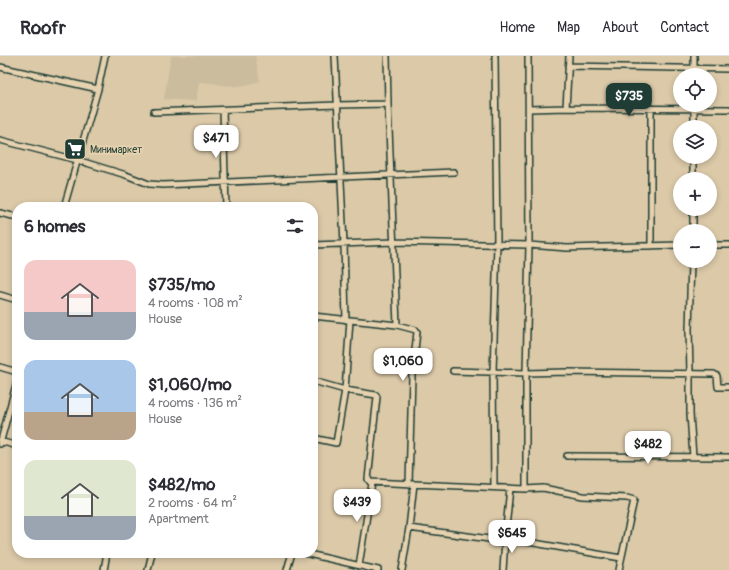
<!DOCTYPE html>
<meta charset="utf-8">
<style>
:root{--surface:#fff;--page:#f2f2f3;--text:#2b2b33;--muted:#7c7c81;--line:#e1e1e2;--accent:#1f3d34}
body{margin:0;font-family:Pangolin,sans-serif;background:var(--page);color:var(--text);height:100vh;display:flex;flex-direction:column;font-size:15px;white-space:nowrap}
*{box-sizing:border-box;margin:0}
p{font-size:13px;color:var(--muted)}
.icon{flex:none;width:22px;height:22px;fill:none;stroke:currentColor;stroke-width:2;stroke-linecap:round;stroke-linejoin:round}
.map{position:relative;flex:1;overflow:hidden}
.drawer{position:absolute;left:12px;top:146px;width:306px;height:356px;display:flex;flex-direction:column;background:var(--surface);border-radius:16px;box-shadow:0 2px 6px #0003}
.drawer>*{flex:none}
.tools{position:absolute;left:673px;top:12px;display:grid;gap:8px}
.tools a{display:grid;place-items:center;width:44px;height:44px;border-radius:50%;background:var(--surface);box-shadow:0 2px 6px #0003;font-size:20px}
.price{position:absolute;translate:-50% -34px;padding:0 9px;border-radius:8px;background:#fff;color:#222;font-size:13px;line-height:26px;filter:drop-shadow(0 1px 2px #0008)}
.price::after{content:'';position:absolute;left:50%;top:24px;width:12px;height:9px;margin-left:-6px;background:inherit;clip-path:polygon(0 0,100% 0,50% 100%)}
.price.current{background:var(--accent);color:#fff}
ul{padding:0;list-style:none}
li{display:flex;align-items:center;gap:12px;height:100px;padding:0 12px}
li span{display:grid;place-items:center;flex:none;width:112px;height:80px;border-radius:12px;color:#555}
li>.icon{margin-inline-start:auto}
span .icon{width:48px;height:48px;fill:#fffc;stroke-width:1}
li b{font-size:17px}
h2{display:flex;justify-content:space-between;align-items:center;height:48px;padding:0 12px;font-size:17px}
header{display:flex;align-items:center;gap:24px;box-sizing:border-box;height:56px;padding:0 20px;background:var(--surface);border-bottom:1px solid var(--line)}
header strong{font-size:19px}
nav{display:flex;gap:22px;margin-inline-start:auto;font-size:14px}
.map>svg:first-child{display:block}
</style>
<header>
<strong>Roofr</strong>
<nav><a>Home</a><a>Map</a><a>About</a><a>Contact</a></nav>
</header>
<div class="map">
<svg width="729" height="514" viewBox="0 0 729 514">
<rect width="100%" height="100%" fill="#dbc9a8"/>
<filter id="ink" filterUnits="userSpaceOnUse"><feTurbulence type="fractalNoise" baseFrequency=".025" numOctaves="2"/><feDisplacementMap in="SourceGraphic" scale="8" xChannelSelector="R" yChannelSelector="G"/><feConvolveMatrix kernelMatrix="1 2 1 2 8 2 1 2 1" color-interpolation-filters="sRGB"/></filter>
<g filter="url(#ink)">
<!-- built -->
<path fill="#cabc9d" d="M171,0H255L260,25L245,29L235,30L222,29L212,27L199,26L196,45L164,43Z"/>
<g fill="none" stroke-linecap="round" stroke-linejoin="round">
<!-- minor casing -->
<g stroke="#1f3d34" stroke-width="8">
<path id="minor" d="M335,0L344,188L346,264
M387,0L388,48L397,269
M568,10L729,13
M0,11L98,33
M694,19V0
M566,52L569,0
M651,52V190
M529,53L566,52L729,53
M223,54L226,151
M154,56L337,49L388,48
M694,71V49
M0,84L77,104L126,119L149,128L163,129L454,116
M693,123V101
M64,151L98,33L105,0
M0,157L17,161
M693,175V153
M313,189L394,186L529,189L567,192L680,189
M710,189H729
M691,205L689,274L690,317V358L693,401
M0,239L17,244
M313,260L397,269L416,274L417,276L412,320L409,428
M0,311L17,316
M453,315L526,317L567,316L714,318L717,320L718,331H729
M313,325L345,334L376,339L377,341L368,423L370,426L526,433L543,432L583,440L627,442L634,444L619,514
M313,382L336,387L345,334L350,264
M0,385L17,390
M0,388L17,325
M567,400L729,401
M494,431L493,316L497,188L495,0
M510,432L505,482L621,502
M526,433V317L529,189L528,0
M409,472L504,485
M304,497L378,514
M359,510L372,427
M104,514L107,497
M148,514L152,497
M287,514L292,497
M402,514L409,472L414,428
M503,514L505,483"/>
</g>
<!-- minor -->
<use href="#minor" stroke="#e7d2b0" stroke-width="5"/>
</g>
</g>
<!-- icons -->
<defs>
<g id="supermarket-square" transform="scale(1.15)"><rect x="-9" y="-9" width="18" height="18" rx="4" fill="#1f3d34" stroke="#e7d2b0"/><path d="M-6-5.5h2.5l.6 2H6L4.5 2H-2.5L-4.4-4H-6ZM-1.5 3.2a1.3 1.3 0 1 0 .1 0ZM3 3.2a1.3 1.3 0 1 0 .1 0Z" fill="#fff"/></g>
</defs>
<g fill-rule="evenodd">
<use href="#supermarket-square" x="75" y="93"/>
</g>
<g text-anchor="middle" stroke-width="3.5" stroke-linejoin="round" paint-order="stroke">
<!-- poi labels -->
<g font-size="10" fill="#1f3d34" stroke="#e7d2b0" text-anchor="start">
<text x="90" y="97">Минимаркет</text>
</g>
</g>
</svg>
<div class="tools">
<a><svg class="icon" aria-label="locate" viewBox="0 0 24 24"><circle cx="12" cy="12" r="6"/><path d="M12 2v4M12 18v4M2 12h4M18 12h4"/></svg></a>
<a><svg class="icon" aria-label="layers" viewBox="0 0 24 24"><path d="M12 4l9 5-9 5-9-5zM3 14l9 5 9-5"/></svg></a>
<a>+</a>
<a>−</a>
</div>
<b class="price current" style="left:629px;top:61px">$735</b>
<b class="price" style="left:216px;top:103px">$471</b>
<b class="price" style="left:403px;top:326px">$1,060</b>
<b class="price" style="left:648px;top:409px">$482</b>
<b class="price" style="left:357px;top:467px">$439</b>
<b class="price" style="left:512px;top:498px">$645</b>
<section class="drawer">
<h2>6 homes<svg class="icon" aria-label="filters" viewBox="0 0 24 24"><path d="M4 7h16M4 17h16"/><circle cx="9" cy="7" r="2"/><circle cx="15" cy="17" r="2"/></svg></h2>
<ul>
<li><span style="background:linear-gradient(#f6c9c9 65%,#9aa5b1 0)"><svg class="icon" aria-label="home" viewBox="0 0 24 24"><path d="M3 11l9-7 9 7M6 9v11h12V9"/></svg></span><div><b>$735/mo</b><p>4 rooms · 108 m²</p><p>House</p></div></li>
<li><span style="background:linear-gradient(#a9c7e8 65%,#b9a48a 0)"><svg class="icon" aria-label="home" viewBox="0 0 24 24"><path d="M3 11l9-7 9 7M6 9v11h12V9"/></svg></span><div><b>$1,060/mo</b><p>4 rooms · 136 m²</p><p>House</p></div></li>
<li><span style="background:linear-gradient(#dfe7d0 70%,#9aa5b1 0)"><svg class="icon" aria-label="home" viewBox="0 0 24 24"><path d="M3 11l9-7 9 7M6 9v11h12V9"/></svg></span><div><b>$482/mo</b><p>2 rooms · 64 m²</p><p>Apartment</p></div></li>
</ul>
</section>
</div>
